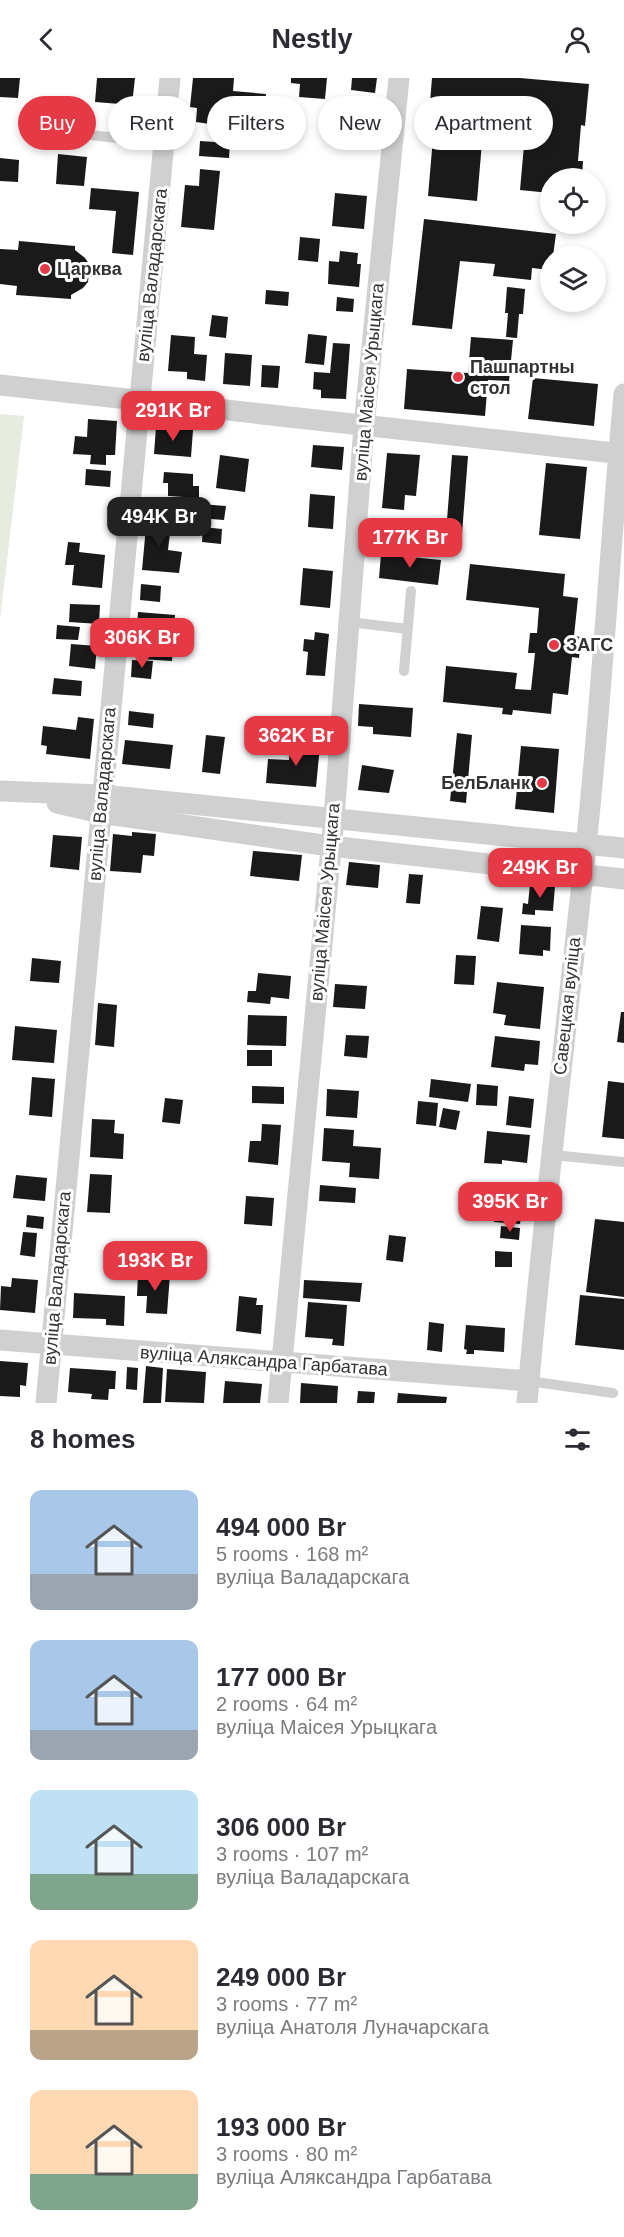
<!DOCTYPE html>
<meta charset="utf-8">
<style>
:root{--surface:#fff;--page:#f7f7f7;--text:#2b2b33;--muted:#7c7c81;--accent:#e63946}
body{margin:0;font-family:Helvetica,sans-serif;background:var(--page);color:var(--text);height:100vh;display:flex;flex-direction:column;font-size:22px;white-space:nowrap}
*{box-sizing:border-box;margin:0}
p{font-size:20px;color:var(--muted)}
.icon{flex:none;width:33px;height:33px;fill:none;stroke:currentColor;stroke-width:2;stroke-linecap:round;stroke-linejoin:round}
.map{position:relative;height:1325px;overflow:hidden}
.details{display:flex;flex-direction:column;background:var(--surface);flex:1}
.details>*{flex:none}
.hud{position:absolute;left:18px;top:18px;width:588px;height:54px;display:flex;gap:12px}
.fabs{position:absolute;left:540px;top:90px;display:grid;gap:12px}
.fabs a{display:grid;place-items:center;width:66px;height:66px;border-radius:50%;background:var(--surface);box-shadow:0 3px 9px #0003;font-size:30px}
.price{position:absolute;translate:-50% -51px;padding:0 14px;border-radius:12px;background:var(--accent);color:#fff;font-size:20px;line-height:39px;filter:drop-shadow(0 2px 3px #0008)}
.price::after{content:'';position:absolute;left:50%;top:36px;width:18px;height:14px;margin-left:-9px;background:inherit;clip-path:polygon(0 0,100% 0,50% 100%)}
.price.active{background:#222;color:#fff}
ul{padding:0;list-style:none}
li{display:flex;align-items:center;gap:18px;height:150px;padding:0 30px}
li span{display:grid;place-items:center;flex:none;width:168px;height:120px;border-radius:12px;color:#555}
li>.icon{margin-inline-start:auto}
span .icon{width:72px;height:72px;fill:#fffc;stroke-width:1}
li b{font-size:26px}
h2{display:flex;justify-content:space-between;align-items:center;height:72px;padding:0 30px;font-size:26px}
.tag{padding:0 21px;border-radius:27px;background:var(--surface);box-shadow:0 3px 9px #0003;font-size:21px;line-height:54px}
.tag.active{background:var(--accent);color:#fff}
header{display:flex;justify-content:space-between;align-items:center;height:78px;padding:0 30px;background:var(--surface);font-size:27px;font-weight:800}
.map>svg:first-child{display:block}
</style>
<header><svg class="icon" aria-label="back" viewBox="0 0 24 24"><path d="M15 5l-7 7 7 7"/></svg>Nestly<svg class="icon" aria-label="person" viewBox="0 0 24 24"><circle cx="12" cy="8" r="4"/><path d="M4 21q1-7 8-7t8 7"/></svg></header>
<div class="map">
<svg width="624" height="1325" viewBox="0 0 624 1325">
<rect width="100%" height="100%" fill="#fff"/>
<!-- green -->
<path fill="#e6ecdf" d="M0,336L24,338L0,542Z"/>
<!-- building -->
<path fill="#1a1a1a" d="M0,0H20L18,20L0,19Z
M97,0H135L132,27L95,24Z
M193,0H234L233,13L266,16L263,54L231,51V49L196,44L197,30L190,29Z
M291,0H327L325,21L299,19L300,6L291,5Z
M352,0H377L375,15L351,12Z
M432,0H520L589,6L585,48L581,47L578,83H583L582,100H550V115L520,112L526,45L484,41L477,123L428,118L435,37L429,36Z
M339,29L370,32L369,55L337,52Z
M200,63L230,65L229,80L199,78Z
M58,76L87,79L84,108L56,106Z
M0,80L19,82L18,104L0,103Z
M200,91L220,93L214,152L181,149L185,107L199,108Z
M91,110L139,114L133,177L112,175L116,133L89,131Z
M335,115L367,118L364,151L332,148Z
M424,141L556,156L553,178H550V192L532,190L531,202L493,198L495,186L460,183L452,251L412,247Z
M300,159L320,161L318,184L298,182Z
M19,163L75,168V172L85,180L90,187L88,204L83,210L71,217V221L16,217L17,208L0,206V171L18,172Z
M340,173L358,175L357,186H361L359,209L328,206L329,183L339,184Z
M507,209L525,211L523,236H519L517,260L506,259L508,235H505Z
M266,212L289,214L288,228L265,226Z
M337,219L354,221L353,234L336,233Z
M212,237L228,239L226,260L209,258Z
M308,256L327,258L324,287L305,285Z
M171,257L195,259L194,276L207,277L205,303L187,301V294L168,293Z
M471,259L513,262L509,303L488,302L485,338L404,331L407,291L468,295Z
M333,265L350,266L346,321L321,320V312L313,311L314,294L330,295Z
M225,275L252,277L250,308L223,306Z
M262,287L280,288L278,310L261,309Z
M533,300L598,306L594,348L528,341Z
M88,341L117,343L115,377H106V387L90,386L91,377L73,376L75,358L87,359Z
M156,349L193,352L191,379L154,376Z
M313,367L344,369L342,392L311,389Z
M387,375L420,377L416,418L405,417L404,432L382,430Z
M220,377L249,381L245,414L216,410Z
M452,377L468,378L462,456L446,455Z
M546,385L587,389L580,461L539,457Z
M86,391L111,393L110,409L85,407Z
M164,394L193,396V408H199V420L168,418V405H163Z
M310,416L335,418L333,451L308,449Z
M200,426L226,428L224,442L198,440Z
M147,438L161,440V445L171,446L168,472L182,474L179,495L142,492Z
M203,449L222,451L221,466L202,464Z
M68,464L80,465L79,474L105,477L102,510L72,507L74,487H65Z
M381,476L441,482L438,507L379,500Z
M470,486L565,496L563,518L578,520L574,558L581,559L579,580L572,579L568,617L553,615L551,636L513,632L512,637L502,636L503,630L443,624L446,588L517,595L515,611L531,612L535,575H528L530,555H537L539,530L466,522Z
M303,490L333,493L330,530L300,527Z
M141,506L161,508L160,524L140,522Z
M70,526L100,527L99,546L69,544Z
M138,534L175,537L172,583L141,581L142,566L136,565Z
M57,547L80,549L78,562L56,561Z
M315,554L329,556L325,598L306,597L308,574L303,573L304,561L314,562Z
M71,566L97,568L95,591L69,588Z
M132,582L153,583L151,601L131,599Z
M54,600L82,603L81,618L52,616Z
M359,626L413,630L411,659L373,656V649L358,648Z
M129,633L154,636L153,650L128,647Z
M78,639L94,641L90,681L46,676L47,668L41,667L43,648L76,652Z
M457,655L472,657L466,725L450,723Z
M206,657L225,659L220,696L202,694Z
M125,662L173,667L170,691L122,686Z
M290,665L320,668L316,709L266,705L268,681L289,682Z
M521,668L559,671L554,735L515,731Z
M362,687L394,692L389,715L358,712Z
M132,754L156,756L154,778L143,777L141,795L110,793L113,756L132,758Z
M53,757L82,759L79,792L50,789Z
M253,773L302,777L299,803L250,798Z
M349,784L380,787L378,810L346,807Z
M409,796L423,797L420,826L406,825Z
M530,806L555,808L553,833L535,832V837L522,836L523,825L528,826Z
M481,828L503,830L499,864L477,861Z
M521,847L551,849L550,873L543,872V878L519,876Z
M456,877L476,878L474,907L454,906Z
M32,880L61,883L59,905L30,903Z
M258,895L291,898L289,921L271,919L270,926L247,924L248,913H256Z
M497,904L544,909L540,951L504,947L506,937L493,935Z
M335,906L367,908L365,931L333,929Z
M98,925L117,927L114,969L95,967Z
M621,934H624V965L617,964Z
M248,937L287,938L286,968L247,967Z
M15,948L57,952L54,985L12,982Z
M346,957L369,958L367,980L344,978Z
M495,958L540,963L538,987L525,986L524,993L491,989Z
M247,972H272V988H247Z
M32,999L55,1001L52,1039L29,1037Z
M431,1001L471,1006L468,1024L429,1019Z
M608,1003L624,1005V1061L602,1059Z
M477,1006L498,1008L497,1028L476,1027Z
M252,1008L284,1009V1026L252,1025Z
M327,1011L359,1013L357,1040L326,1038Z
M509,1018L534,1021L531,1050L506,1047Z
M165,1020L183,1022L180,1046L162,1044Z
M418,1023L438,1025L436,1048L416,1046Z
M443,1030L460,1033L456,1052L439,1049Z
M92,1041L115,1042L114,1055L124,1056L123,1081L90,1079Z
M262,1046L281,1047L278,1087L248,1084L250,1063H261Z
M324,1050L354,1052L353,1068L381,1070L379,1101L349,1099L350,1085L322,1083Z
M487,1053L530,1057L527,1085L502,1082V1086L484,1085Z
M90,1096L112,1097L110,1135L87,1134Z
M16,1097L47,1100L45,1123L13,1120Z
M320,1107L356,1110L355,1125L319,1123Z
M246,1118L274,1120L272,1148L244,1146Z
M495,1127L522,1130L520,1146L494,1144Z
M27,1137L44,1139L43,1151L26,1149Z
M595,1141L624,1144V1219L586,1214Z
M501,1148L520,1150L519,1162L500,1160Z
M23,1154L37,1155L35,1179L20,1177Z
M389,1157L406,1159L403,1184L386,1182Z
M495,1173L512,1174V1189H495Z
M138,1195L170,1196L167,1236L146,1235L147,1218H137Z
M12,1200L38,1202L35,1235L0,1232L1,1208L11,1209Z
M304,1202L362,1205L360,1224L303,1220Z
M74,1215L125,1218L124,1248L106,1247V1241L73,1240Z
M580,1217L624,1221V1272L575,1267Z
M239,1218L257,1220L256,1227H263L261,1256L236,1253Z
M308,1224L347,1227L344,1268L332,1267L333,1261L305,1259Z
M429,1244L444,1246L442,1274L427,1272Z
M466,1247L505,1250L504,1274L474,1272V1276H466L467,1272L464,1271Z
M0,1283L28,1285L26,1308L20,1307V1319L0,1318Z
M146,1288L163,1290L161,1325H143Z
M127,1289L138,1290L137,1312L126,1311Z
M70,1290L116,1293L115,1311H109L108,1322L91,1321L92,1316L68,1314Z
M167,1291L206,1294L204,1325L165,1324Z
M225,1303L262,1306L260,1325H223Z
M301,1305L338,1308L337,1325H300Z
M358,1313L375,1314L374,1325H357Z
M398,1315L447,1319L446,1325H397Z"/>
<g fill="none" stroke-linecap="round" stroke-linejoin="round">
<!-- service -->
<path stroke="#d0d0d0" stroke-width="10" d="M71,55L165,65
M349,544L408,551
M404,593L411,513
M553,1077L624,1084
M529,1303L613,1315"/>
<!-- minor -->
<path stroke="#d0d0d0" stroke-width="21" d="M0,307L624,376
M0,713L102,717L624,770
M57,725L100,735L330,768L624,801
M0,1262L529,1303
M46,1325L170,0
M278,1325L334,740L364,348L399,0
M527,1325C543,1139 566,954 586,768C602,618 610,467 624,316"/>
</g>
<!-- markers -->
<g fill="#e63946" stroke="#fff" stroke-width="2">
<circle cx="45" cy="191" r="6"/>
<circle cx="458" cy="299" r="6"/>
<circle cx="554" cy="567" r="6"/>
<circle cx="542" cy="705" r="6"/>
</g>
<g text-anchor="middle" stroke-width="6" stroke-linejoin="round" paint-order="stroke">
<!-- poi labels -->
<g font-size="18" font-weight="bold" fill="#333" stroke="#fff" text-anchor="start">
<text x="57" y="197">Царква</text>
<text x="470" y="295">Пашпартны<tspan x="470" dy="21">стол</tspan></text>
<text x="566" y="573">ЗАГС</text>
<text x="530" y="711" text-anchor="end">БелБланк</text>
</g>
<!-- street labels -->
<g font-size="18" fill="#333" stroke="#fff">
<text transform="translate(152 197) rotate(-84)" y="6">вуліца Валадарскага</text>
<text transform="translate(369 304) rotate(-85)" y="6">вуліца Маісея Урыцкага</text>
<text transform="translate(102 716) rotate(-85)" y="6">вуліца Валадарскага</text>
<text transform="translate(325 824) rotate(-85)" y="6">вуліца Маісея Урыцкага</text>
<text transform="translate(567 928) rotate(-84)" y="6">Савецкая вуліца</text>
<text transform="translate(57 1200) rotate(-85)" y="6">вуліца Валадарскага</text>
<text transform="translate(264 1283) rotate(4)" y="6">вуліца Аляксандра Гарбатава</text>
</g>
</g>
</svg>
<div class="fabs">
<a><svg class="icon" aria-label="locate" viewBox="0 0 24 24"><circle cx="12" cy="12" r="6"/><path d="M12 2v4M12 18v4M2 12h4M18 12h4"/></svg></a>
<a><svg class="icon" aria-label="layers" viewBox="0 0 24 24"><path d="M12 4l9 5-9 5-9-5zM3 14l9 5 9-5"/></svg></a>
</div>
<b class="price" style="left:173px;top:364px">291K Br</b>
<b class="price active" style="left:159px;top:470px">494K Br</b>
<b class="price" style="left:410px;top:491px">177K Br</b>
<b class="price" style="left:142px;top:591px">306K Br</b>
<b class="price" style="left:296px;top:689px">362K Br</b>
<b class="price" style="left:540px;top:821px">249K Br</b>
<b class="price" style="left:510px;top:1155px">395K Br</b>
<b class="price" style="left:155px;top:1214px">193K Br</b>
<div class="hud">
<a class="tag active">Buy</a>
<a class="tag">Rent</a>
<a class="tag">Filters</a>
<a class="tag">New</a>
<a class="tag">Apartment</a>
</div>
</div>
<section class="details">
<h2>8 homes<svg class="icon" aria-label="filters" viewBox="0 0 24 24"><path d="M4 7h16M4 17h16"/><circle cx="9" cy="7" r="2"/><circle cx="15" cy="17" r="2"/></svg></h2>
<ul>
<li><span style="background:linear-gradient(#a9c7e8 70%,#9aa5b1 0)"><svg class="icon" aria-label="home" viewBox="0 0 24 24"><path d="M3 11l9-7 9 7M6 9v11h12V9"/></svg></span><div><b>494 000 Br</b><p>5 rooms · 168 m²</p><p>вуліца Валадарскага</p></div></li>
<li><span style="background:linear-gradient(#a9c7e8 75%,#9aa5b1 0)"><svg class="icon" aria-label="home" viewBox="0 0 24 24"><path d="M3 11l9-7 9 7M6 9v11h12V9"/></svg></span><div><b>177 000 Br</b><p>2 rooms · 64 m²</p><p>вуліца Маісея Урыцкага</p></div></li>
<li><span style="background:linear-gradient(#bfe0f5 70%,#7fa58c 0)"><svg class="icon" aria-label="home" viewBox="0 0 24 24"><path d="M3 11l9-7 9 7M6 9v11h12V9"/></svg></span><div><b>306 000 Br</b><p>3 rooms · 107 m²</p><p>вуліца Валадарскага</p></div></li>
<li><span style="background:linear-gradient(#ffd9b3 75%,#b9a48a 0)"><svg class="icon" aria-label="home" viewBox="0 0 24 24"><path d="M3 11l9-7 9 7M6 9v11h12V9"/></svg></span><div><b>249 000 Br</b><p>3 rooms · 77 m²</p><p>вуліца Анатоля Луначарскага</p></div></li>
<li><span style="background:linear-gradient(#ffd9b3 70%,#7fa58c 0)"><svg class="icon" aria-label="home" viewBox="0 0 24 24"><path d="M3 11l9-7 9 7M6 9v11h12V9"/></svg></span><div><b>193 000 Br</b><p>3 rooms · 80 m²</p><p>вуліца Аляксандра Гарбатава</p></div></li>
</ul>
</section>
